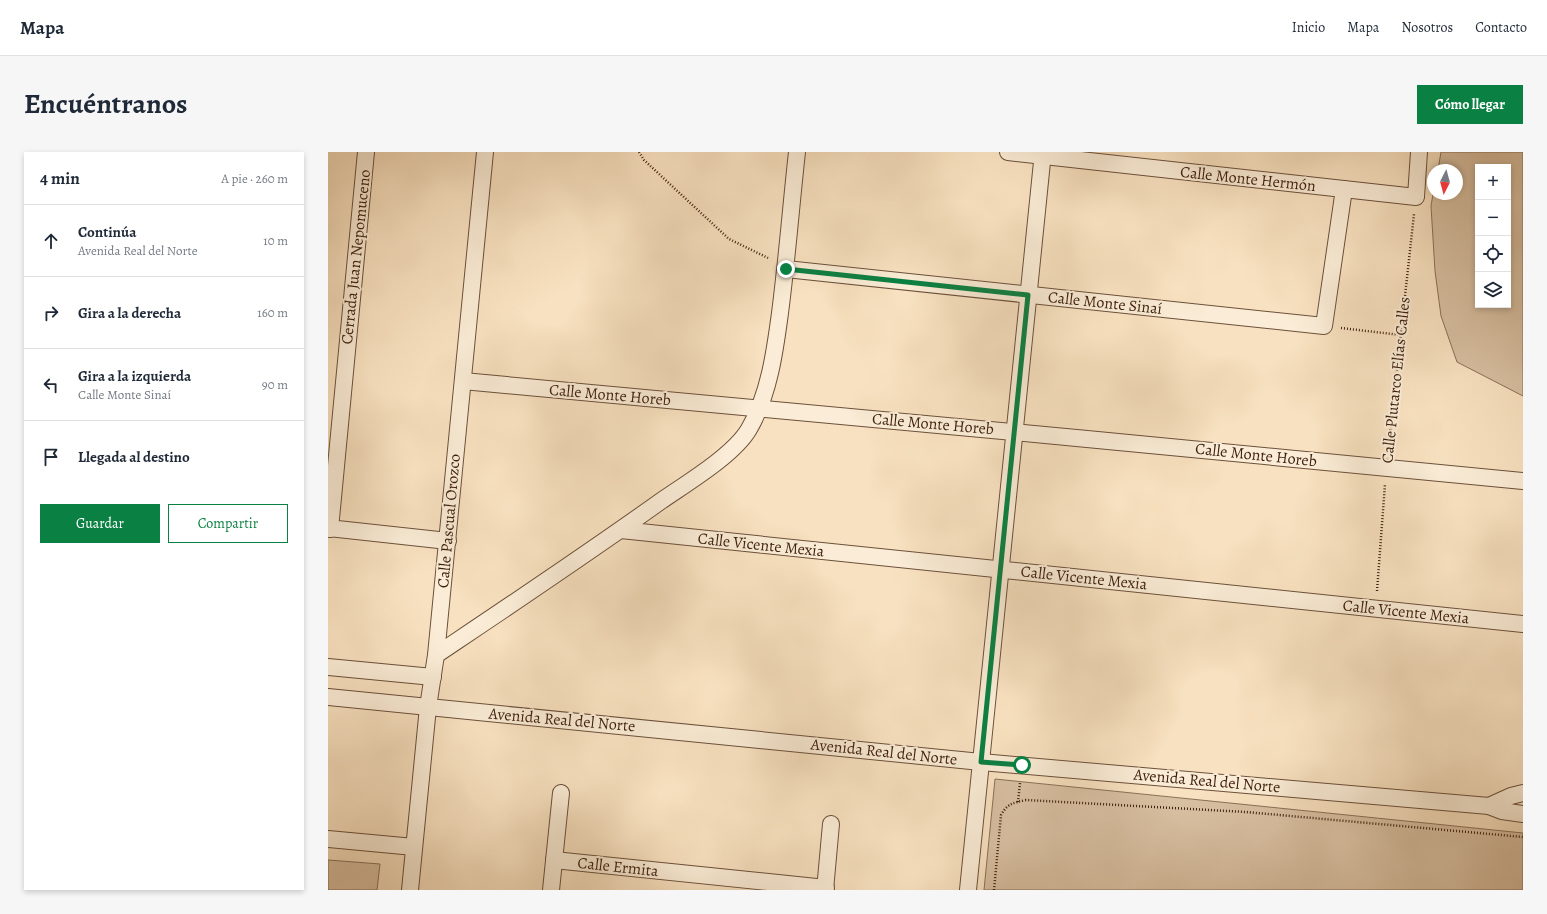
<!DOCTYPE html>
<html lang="es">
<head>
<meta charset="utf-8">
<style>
	:root { --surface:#fff; --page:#f6f6f7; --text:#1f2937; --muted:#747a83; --line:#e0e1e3; --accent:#0b8043 }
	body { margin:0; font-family:Alegreya,serif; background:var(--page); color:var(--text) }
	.controls { position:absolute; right:12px; top:12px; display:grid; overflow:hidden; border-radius:0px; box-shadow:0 2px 6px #0003 }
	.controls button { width:36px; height:36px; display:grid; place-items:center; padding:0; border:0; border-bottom:1px solid var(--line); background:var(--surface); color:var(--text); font:20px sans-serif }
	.compass { position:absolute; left:1099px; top:12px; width:36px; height:36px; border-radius:50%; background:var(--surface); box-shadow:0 2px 6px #0003; rotate:186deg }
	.stop { position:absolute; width:12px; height:12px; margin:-9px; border:3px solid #0b8043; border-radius:50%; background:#fff }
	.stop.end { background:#0b8043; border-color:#fff; box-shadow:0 1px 4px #0008 }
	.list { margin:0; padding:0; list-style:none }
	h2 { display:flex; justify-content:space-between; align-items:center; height:52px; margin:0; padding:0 16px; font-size:17px }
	h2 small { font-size:13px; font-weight:400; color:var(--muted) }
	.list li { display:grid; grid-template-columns:26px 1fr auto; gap:12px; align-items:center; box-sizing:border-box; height:72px; padding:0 16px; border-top:1px solid var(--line) }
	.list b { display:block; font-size:15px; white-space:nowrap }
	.list p { margin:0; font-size:13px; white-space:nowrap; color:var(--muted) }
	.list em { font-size:13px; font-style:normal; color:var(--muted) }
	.actions { display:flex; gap:8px; padding:12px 16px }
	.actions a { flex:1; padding:9px 0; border:1px solid var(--accent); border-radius:0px; text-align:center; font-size:14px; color:var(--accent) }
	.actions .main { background:var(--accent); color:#fff }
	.icon { flex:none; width:22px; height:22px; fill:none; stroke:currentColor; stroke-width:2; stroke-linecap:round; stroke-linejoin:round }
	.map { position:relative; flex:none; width:1195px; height:738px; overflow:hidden; border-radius:0px }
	header { display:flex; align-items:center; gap:24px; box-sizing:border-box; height:56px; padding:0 20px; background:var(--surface); border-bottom:1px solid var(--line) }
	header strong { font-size:19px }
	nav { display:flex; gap:22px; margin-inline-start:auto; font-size:14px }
	.intro { display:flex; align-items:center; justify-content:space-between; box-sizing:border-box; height:96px; padding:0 24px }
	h1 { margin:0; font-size:28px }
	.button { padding:10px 18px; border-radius:0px; background:var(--accent); color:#fff; font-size:14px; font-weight:700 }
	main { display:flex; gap:24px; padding:0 24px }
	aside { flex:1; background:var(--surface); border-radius:0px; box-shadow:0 2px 6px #0003 }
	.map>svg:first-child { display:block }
</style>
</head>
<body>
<header>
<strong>Mapa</strong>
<nav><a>Inicio</a><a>Mapa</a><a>Nosotros</a><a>Contacto</a></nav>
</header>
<div class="intro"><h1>Encuéntranos</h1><a class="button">Cómo llegar</a></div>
<main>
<aside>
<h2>4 min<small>A pie · 260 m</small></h2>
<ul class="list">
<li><svg class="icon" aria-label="ahead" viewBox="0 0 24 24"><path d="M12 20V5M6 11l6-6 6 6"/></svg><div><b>Continúa</b><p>Avenida Real del Norte</p></div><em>10 m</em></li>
<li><svg class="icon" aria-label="right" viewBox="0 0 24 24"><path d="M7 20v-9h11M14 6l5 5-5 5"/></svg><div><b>Gira a la derecha</b></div><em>160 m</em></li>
<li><svg class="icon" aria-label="left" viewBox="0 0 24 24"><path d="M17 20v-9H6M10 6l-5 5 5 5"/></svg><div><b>Gira a la izquierda</b><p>Calle Monte Sinaí</p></div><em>90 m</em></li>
<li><svg class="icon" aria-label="arrive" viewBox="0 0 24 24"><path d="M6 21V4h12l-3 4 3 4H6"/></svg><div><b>Llegada al destino</b></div></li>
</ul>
<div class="actions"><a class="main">Guardar</a><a>Compartir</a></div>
</aside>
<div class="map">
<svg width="1195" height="738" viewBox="0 0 1195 738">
	<rect width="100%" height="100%" fill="#f8e1c0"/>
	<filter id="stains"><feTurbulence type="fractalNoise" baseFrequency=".005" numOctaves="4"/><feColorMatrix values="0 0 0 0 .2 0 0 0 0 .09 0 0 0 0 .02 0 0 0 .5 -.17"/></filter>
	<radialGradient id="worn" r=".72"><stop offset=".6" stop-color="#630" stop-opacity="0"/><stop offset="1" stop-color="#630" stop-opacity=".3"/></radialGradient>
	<!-- green -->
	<g fill="#d8c0a2" stroke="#8b7058" fill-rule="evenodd">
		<path d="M1113,0H1195V244L1129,210L1113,164L1107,119L1103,54L1105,42H1129V18H1110ZM1150,15H1180V153H1150Z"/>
		<path d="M667,627L1195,681V738H656Z"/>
		<path d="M0,708L52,712L49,738H0Z"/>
	</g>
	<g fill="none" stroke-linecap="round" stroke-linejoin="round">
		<!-- minor casing -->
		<g stroke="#6c503a" stroke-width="18">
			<g id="minor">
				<path d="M680,0L1088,45L1091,0"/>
				<path d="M458,117L996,174L1016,37"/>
				<path d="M135,229C488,263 842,293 1195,329"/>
				<path d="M0,376L120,389"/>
				<path d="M2,377L38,0"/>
				<path d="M293,378L1195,472"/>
				<path d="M108,503C184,452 259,402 333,349C359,331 406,303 421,277C441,243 447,199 452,161C459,107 463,54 469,0"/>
				<path d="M0,515L105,525"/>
				<path d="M0,545L653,610L1161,654L1174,659L1195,662"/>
				<path d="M1161,654L1183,644L1195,641"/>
				<path d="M0,687L86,695"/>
				<path d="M226,708L498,736"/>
				<path d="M82,738L100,555L108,503L157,0"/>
				<path d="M223,738L233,641"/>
				<path d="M497,738L503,672"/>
				<path d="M640,738L715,0"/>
			</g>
		</g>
		<!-- path -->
		<g stroke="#3e1f0e" stroke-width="2.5" stroke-dasharray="1 2" stroke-linecap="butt">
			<path d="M311,0L316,8L401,87L440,106"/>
			<path d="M1013,176L1073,183"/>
			<path d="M1060,299L1086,62"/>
			<path d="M1049,439L1057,332"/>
			<path d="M690,650L692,631"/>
			<path d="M666,738L673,663C680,651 685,651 698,648L918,660L1195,685"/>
		</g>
		<!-- minor -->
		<use href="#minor" stroke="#faecd6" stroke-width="16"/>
	</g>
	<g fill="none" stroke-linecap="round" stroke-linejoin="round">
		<!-- route -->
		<path stroke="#0b8043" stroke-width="5" d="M458,117L700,143L653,610L694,613"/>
	</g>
	<g text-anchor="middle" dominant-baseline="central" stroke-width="4" stroke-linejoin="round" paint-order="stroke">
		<!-- street labels -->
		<g font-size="16" fill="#3e1f0e" stroke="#faecd6">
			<text transform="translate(920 27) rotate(6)">Calle Monte Hermón</text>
			<text transform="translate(28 105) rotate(-84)">Cerrada Juan Nepomuceno</text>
			<text transform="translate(777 151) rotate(6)">Calle Monte Sinaí</text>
			<text transform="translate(1068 228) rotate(-84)">Calle Plutarco Elías Calles</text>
			<text transform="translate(282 243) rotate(5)">Calle Monte Horeb</text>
			<text transform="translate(605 272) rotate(5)">Calle Monte Horeb</text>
			<text transform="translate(928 303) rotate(6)">Calle Monte Horeb</text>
			<text transform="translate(121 369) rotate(-85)">Calle Pascual Orozco</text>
			<text transform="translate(433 393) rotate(6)">Calle Vicente Mexia</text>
			<text transform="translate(756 426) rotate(6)">Calle Vicente Mexia</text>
			<text transform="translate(1078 460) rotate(6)">Calle Vicente Mexia</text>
			<text transform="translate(234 568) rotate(5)">Avenida Real del Norte</text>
			<text transform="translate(556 600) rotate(6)">Avenida Real del Norte</text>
			<text transform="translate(879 629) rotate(5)">Avenida Real del Norte</text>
			<text transform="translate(290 715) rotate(6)">Calle Ermita</text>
		</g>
	</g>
	<rect width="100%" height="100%" filter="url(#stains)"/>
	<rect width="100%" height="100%" fill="url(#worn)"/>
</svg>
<div class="controls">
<button>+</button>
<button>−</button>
<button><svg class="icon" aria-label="locate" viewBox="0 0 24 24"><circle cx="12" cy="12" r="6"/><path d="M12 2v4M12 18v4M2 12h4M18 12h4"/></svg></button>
<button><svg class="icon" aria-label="layers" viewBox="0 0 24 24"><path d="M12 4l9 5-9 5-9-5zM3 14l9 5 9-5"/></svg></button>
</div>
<svg class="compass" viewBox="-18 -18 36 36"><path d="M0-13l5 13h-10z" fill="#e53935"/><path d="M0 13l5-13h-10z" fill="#747a83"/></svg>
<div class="stop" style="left:694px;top:613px"></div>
<div class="stop end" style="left:458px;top:117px"></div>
</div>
</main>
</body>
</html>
